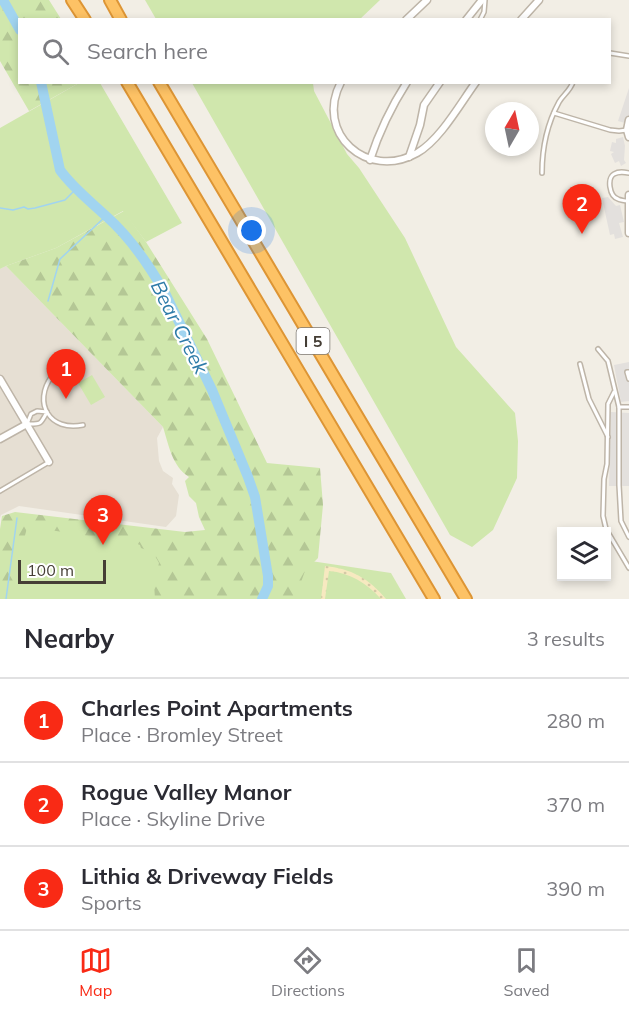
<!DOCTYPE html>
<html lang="en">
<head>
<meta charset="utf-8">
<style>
	:root { --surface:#fff; --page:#f2f2f3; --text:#2b2b33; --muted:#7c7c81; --line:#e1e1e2; --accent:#f92a15 }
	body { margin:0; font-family:Mulish,sans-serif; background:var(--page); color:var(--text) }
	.controls { position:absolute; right:18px; bottom:18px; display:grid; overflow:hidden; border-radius:0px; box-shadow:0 3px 9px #0003 }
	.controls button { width:54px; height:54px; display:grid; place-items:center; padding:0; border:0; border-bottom:2px solid var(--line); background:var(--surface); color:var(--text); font:30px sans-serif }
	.compass { position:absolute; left:485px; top:102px; width:54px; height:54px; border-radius:50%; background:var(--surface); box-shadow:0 3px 9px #0003; rotate:9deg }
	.scale { position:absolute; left:18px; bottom:15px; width:88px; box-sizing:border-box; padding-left:6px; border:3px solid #453e35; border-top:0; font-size:16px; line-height:21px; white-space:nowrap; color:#453e35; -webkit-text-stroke:4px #fff; paint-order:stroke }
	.you { position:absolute; left:252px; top:231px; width:21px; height:21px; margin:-15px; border:4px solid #fff; border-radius:50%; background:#1a73e8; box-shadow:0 0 0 9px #1a73e833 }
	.badge { display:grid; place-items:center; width:39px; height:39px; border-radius:50%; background:var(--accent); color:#fff; font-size:20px; font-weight:700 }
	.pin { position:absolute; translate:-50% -50px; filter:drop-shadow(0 2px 3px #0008) }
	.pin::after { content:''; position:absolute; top:32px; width:21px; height:18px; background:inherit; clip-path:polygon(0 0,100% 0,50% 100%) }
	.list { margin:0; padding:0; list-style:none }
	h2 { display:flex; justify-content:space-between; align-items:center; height:78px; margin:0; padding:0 24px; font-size:26px }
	h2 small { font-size:20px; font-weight:400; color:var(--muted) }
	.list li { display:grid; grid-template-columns:39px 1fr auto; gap:18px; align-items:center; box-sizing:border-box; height:84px; padding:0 24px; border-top:2px solid var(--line) }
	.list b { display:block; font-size:22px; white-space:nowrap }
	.list p { margin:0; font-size:20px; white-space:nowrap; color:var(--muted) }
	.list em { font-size:20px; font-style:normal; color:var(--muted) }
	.icon { flex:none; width:33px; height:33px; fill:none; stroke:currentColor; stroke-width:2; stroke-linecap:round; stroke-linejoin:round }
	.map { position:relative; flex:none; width:629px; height:599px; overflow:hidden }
	.search { position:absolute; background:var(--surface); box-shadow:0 3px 9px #0003; left:18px; right:18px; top:18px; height:66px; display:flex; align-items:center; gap:15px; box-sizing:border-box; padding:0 21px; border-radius:0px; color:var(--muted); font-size:22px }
	.sheet { height:330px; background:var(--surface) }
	nav { display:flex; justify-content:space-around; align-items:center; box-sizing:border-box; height:84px; border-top:2px solid var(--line); background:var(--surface); font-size:16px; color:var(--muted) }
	nav a { display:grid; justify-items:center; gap:3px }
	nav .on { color:var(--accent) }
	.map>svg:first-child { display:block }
</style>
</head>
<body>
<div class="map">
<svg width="629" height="599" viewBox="0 0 629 599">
	<defs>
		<pattern id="forest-firs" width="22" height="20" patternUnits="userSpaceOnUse" patternTransform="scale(1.5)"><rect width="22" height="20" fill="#d0e7ad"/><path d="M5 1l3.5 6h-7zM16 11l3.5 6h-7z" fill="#b4c795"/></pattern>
		<pattern id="sand-dots" width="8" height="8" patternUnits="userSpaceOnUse" patternTransform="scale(1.5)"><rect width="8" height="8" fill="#f7e9c0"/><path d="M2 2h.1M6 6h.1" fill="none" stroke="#d5c9a6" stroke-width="1.8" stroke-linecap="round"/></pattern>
		<pattern id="park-tufts" width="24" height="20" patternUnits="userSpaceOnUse" patternTransform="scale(1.5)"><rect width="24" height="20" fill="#d0e7ad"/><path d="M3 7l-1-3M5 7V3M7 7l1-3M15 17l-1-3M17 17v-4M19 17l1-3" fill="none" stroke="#b4c795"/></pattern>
	</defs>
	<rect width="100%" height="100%" fill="#f2eee5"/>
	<!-- residential -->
	<path fill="#e6dfd3" d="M6,266L163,427L157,438L159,461L163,471L173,478L172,484L179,495L176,516L166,527L19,506L1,515L0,518V269Z"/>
	<!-- green -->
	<g fill="#d0e7ad">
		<path d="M145,0H380L359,20L156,19Z"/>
		<path d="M79,83H100L182,223L146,242L123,211L56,248L6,266L0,269V128Z"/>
		<path d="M192,83H313L314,91L347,154L359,168L405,238L456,347L515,413L518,441L517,478L493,530L472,547L450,535Z"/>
		<path d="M92,375L105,397L91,405L78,383Z"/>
		<path d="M9,516L391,573L406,599H0Z"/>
	</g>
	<!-- forest -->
	<g fill="url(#forest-firs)">
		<path d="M0,0H49L61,19L20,20V82L79,83L29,111L0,61Z"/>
		<path d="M124,211L146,242L207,339L267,463L320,468L323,505L318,558L305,571L297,593V599H155L154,583L159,563C155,554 150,551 141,548L140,545L135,543L30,527L27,528L24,539L14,599H0V529L2,516L15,512L185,532L205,530L199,517L196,503L189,496L185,481L189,477C172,466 169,446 163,427L6,266L56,248Z"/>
	</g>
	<!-- sand -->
	<path fill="url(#sand-dots)" d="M325,566C350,568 370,579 386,599H381C367,583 350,573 329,571L325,599H321Z"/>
	<!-- park -->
	<path fill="url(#park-tufts)" d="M79,370L83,378L70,386L65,378Z"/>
	<!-- parking -->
	<g fill="#e3e0dd">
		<path d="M629,88V122L625,123L618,121Z"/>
		<path d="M623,137L625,146L624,160L626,163L621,166L619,161L615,163L611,154L614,152L610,151L612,142L616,143V139Z"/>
		<path d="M608,197L616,206L620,205L624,222L619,223L623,237L615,239L614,234L610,235L602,198Z"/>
		<path d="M629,362V401L621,402L614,365Z"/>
		<path d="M611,412L629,413V486H609Z"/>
	</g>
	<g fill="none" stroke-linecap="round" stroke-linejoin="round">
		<!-- stream -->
		<g stroke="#a1d4f0" stroke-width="1.5">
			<path d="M0,208L13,210L24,207L28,209L35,208L65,200L76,189"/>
			<path d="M48,301L60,259L106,216"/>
			<path d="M6,599L17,518"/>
		</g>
		<!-- river -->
		<g stroke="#a1d4f0" stroke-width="10">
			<path d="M3,0L20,30"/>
			<path d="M41,82L60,170C73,188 90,201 106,216C130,237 149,265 165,293L212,390L248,477L255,497L268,576V586L262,599"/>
		</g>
		<!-- service casing -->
		<g stroke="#beb5a8" stroke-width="6">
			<g id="service">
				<path d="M480,20L484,12L485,0"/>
				<path d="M610,53L629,56"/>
				<path d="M554,113L610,130L619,131L627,130"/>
				<path d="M542,173C542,149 547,124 559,102C563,95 570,91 573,82"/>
				<path d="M627,201C626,201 619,200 618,199C609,196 607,178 614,174C619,171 624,172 629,173"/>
				<path d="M598,349L608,361L619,407V485L621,521L629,537"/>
				<path d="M580,364L589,399L608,437"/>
				<path d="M629,372H627L629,379"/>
				<path d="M52,376C32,403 50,432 83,425"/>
				<path d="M614,392L608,404L607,464L604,479L603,516L606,529L629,568"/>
				<path d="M619,407H629"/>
				<path d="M37,411L47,412C40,425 41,424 27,424L31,414Z"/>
				<path d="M0,491L49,462"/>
			</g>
		</g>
		<!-- minor casing -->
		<g stroke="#beb5a8" stroke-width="9">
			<g id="minor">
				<path d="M406,20L427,0"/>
				<path d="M466,20L482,0"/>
				<path d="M521,20L539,0"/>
				<path d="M341,82C314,133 367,181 417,153C440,140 460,104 476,82"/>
				<path d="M629,120L627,130L629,137"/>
				<path d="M409,157L420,125L424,105L440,82"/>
				<path d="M370,160C379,132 391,107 407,82"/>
				<path d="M629,195V233"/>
				<path d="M0,379L49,462"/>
				<path d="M0,439L27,424"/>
			</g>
		</g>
		<!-- motorway casing -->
		<g stroke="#dd9535" stroke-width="14">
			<g id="motorway">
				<path d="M72,0L85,20"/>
				<path d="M110,0L121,20"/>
				<path d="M127,82L434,599"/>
				<path d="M159,82L466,599"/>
			</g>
		</g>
		<!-- service -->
		<use href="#service" stroke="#fff" stroke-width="3"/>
		<!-- minor -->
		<use href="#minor" stroke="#fff" stroke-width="6"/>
		<!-- motorway -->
		<use href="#motorway" stroke="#fdc265" stroke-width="10"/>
	</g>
	<g text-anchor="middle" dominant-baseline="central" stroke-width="4.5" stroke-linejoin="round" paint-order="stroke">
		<!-- shield labels -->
		<rect fill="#fff" stroke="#7d7872" stroke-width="1.5" x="296.5" y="328" width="33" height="26" rx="4.5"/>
		<g font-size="16" font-weight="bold" fill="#453e35">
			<text x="313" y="341">I 5</text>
		</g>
		<!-- water labels -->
		<g font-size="20" font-style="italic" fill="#2d7ba8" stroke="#fff">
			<text transform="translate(180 327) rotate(63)">Bear Creek</text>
		</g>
	</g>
</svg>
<div class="controls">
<button><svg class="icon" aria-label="layers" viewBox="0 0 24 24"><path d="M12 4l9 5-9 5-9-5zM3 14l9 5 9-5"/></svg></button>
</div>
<svg class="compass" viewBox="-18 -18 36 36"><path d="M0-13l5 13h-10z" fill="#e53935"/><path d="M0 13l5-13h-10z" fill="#7c7c81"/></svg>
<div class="scale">100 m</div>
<div class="you"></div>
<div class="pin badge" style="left:66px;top:399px">1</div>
<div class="pin badge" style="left:582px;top:234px">2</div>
<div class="pin badge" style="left:103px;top:545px">3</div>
<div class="search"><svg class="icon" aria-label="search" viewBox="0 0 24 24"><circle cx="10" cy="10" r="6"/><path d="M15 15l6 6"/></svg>Search here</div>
</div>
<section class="sheet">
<h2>Nearby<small>3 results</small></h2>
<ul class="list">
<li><span class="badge">1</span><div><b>Charles Point Apartments</b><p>Place · Bromley Street</p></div><em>280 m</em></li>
<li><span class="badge">2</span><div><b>Rogue Valley Manor</b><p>Place · Skyline Drive</p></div><em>370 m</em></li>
<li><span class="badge">3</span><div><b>Lithia &amp; Driveway Fields</b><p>Sports</p></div><em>390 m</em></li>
</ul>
</section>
<nav>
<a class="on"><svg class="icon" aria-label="map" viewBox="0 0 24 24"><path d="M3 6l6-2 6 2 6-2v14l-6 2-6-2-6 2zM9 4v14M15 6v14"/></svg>Map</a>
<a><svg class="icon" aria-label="directions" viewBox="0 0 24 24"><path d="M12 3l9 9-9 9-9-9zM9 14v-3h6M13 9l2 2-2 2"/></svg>Directions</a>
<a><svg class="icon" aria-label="saved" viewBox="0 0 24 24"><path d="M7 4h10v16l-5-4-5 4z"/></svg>Saved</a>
</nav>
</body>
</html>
